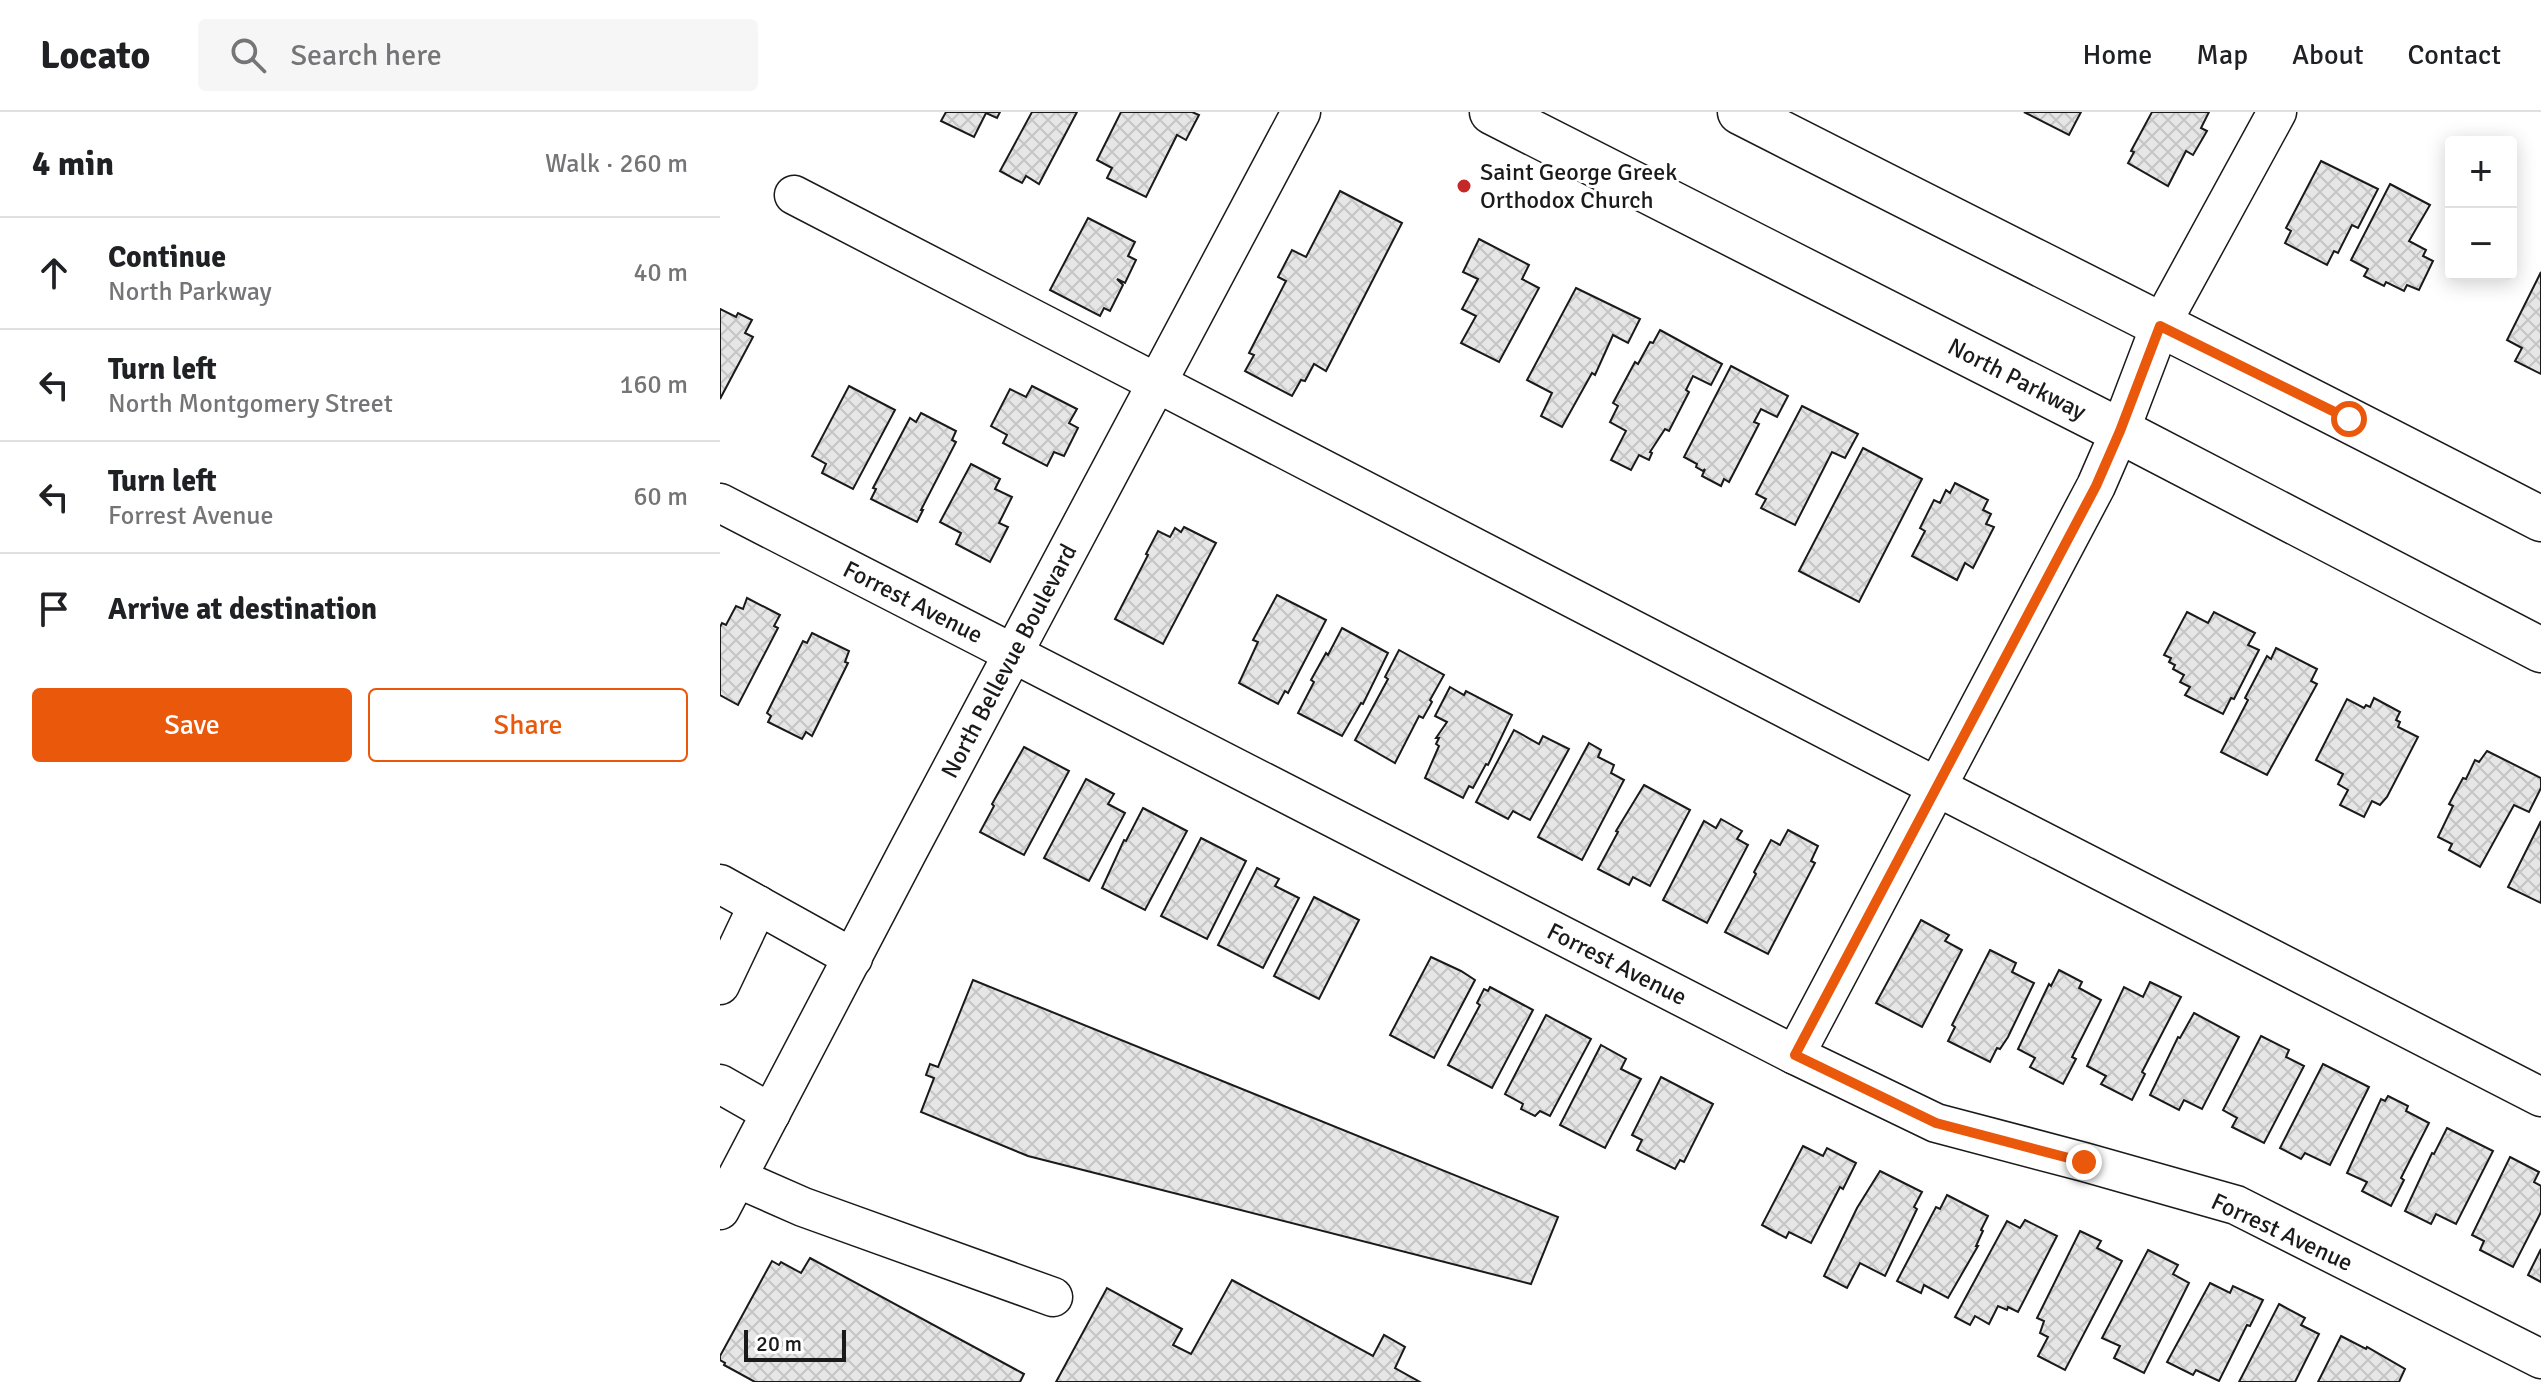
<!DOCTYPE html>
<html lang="en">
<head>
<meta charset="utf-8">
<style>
	:root { --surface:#fff; --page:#f6f6f6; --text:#202124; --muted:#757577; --line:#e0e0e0; --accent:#ea580c }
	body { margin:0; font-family:Signika,sans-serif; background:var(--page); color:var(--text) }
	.controls { position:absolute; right:24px; top:24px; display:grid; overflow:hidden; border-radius:8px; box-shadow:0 4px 20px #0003 }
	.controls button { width:72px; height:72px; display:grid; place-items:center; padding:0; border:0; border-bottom:2px solid var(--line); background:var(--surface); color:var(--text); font:40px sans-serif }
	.scale { position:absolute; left:24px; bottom:20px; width:102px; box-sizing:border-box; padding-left:8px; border:4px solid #1a1a1a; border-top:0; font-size:22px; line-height:28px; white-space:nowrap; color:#1a1a1a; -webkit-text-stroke:6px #fff; paint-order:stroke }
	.stop { position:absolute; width:24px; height:24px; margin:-18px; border:6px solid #ea580c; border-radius:50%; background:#fff }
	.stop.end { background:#ea580c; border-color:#fff; box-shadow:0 2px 8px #0008 }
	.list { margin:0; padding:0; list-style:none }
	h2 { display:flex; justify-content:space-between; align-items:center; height:104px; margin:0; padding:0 32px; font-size:34px }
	h2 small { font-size:26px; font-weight:400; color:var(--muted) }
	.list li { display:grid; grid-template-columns:52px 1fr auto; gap:24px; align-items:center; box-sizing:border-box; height:112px; padding:0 32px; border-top:2px solid var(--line) }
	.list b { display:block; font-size:30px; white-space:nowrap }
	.list p { margin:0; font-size:26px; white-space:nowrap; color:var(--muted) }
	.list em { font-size:26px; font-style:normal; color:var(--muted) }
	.actions { display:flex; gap:16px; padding:24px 32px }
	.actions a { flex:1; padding:18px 0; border:2px solid var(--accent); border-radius:8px; text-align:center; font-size:28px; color:var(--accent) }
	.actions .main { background:var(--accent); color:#fff }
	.icon { flex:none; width:44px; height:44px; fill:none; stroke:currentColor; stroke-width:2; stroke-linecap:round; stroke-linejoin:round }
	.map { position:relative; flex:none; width:1821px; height:1270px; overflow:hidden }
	header { display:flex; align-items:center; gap:48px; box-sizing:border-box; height:112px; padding:0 40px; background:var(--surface); border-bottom:2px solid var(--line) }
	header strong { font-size:38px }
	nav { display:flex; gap:44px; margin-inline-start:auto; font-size:28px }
	.search { width:560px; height:72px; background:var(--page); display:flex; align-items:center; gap:20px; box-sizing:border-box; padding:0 28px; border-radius:8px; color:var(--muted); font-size:30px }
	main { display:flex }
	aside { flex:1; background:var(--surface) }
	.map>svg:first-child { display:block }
</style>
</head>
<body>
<header>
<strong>Locato</strong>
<div class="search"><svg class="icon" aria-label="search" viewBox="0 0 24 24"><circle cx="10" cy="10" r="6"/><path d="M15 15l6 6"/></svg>Search here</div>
<nav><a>Home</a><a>Map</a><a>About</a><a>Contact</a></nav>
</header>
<main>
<aside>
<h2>4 min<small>Walk · 260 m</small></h2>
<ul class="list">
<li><svg class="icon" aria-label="ahead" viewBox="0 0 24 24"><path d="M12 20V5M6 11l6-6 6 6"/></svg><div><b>Continue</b><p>North Parkway</p></div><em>40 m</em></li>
<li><svg class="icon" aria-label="left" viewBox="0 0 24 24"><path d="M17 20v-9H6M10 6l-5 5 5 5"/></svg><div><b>Turn left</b><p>North Montgomery Street</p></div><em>160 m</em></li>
<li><svg class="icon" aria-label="left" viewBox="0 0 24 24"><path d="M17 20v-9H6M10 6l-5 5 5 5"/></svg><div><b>Turn left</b><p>Forrest Avenue</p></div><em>60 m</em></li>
<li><svg class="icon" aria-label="arrive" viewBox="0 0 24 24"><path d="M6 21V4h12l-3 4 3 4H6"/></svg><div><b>Arrive at destination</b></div></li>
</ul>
<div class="actions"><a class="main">Save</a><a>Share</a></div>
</aside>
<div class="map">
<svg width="1821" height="1270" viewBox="0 0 1821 1270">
	<defs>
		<pattern id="building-cross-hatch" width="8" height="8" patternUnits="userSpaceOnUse" patternTransform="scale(2)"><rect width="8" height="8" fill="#e6e6e6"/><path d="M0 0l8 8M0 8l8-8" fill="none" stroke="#c5c5c5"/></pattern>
	</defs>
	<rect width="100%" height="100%" fill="#fff"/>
	<!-- building -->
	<g fill="url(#building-cross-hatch)" stroke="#1a1a1a" stroke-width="2">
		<path d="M226,0H280L277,6L266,1L254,25L221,9Z"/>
		<path d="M312,0H357L319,72L306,64L302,71L280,59Z"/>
		<path d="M401,0H472L479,3L466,28L457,23L426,85L387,66L392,56L377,48Z"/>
		<path d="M1304,0H1361L1349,23Z"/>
		<path d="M1432,0H1489L1481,16L1487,19L1473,43L1466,39L1448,74L1408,51L1414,40L1411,39Z"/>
		<path d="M1601,49L1658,77L1638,116L1632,113L1618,141L1614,139L1607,153L1565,131L1571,119L1566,116Z"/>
		<path d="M1670,72L1710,93L1689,129L1706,138L1703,144L1713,149L1699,178L1687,173L1684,179L1666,170L1664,174L1644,164L1648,157L1631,148Z"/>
		<path d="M620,79L682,111L606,259L594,252L585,269L581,268L572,284L525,259L534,243L529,241L566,169L558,165L572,138L586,145Z"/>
		<path d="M368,106L415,130L408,144L416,148L405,171L397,167L403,173L390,199L384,196L380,204L330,178Z"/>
		<path d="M759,127L809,153L802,167L819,176L779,250L741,231L756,204L742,197L758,167L743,160Z"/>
		<path d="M1821,160V262L1795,249L1802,236L1787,228Z"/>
		<path d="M856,176L920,207L908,231L893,223L875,263L872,261L842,315L821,304L832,281L807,268Z"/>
		<path d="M0,197L16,205L18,201L32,208L25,221L33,225L0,287Z"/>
		<path d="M940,218L1002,252L991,273L973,264L966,278L969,280L949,319L945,317L930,340L932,341L929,348L919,343L911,358L891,348L906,319L890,310L898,294L893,291L915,250L918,252L930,230L933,231Z"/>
		<path d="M1011,254L1068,284L1057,305L1041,297L1034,310L1039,312L1009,370L1004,367L1001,374L982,364L985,357L983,359L976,355L977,352L964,345Z"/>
		<path d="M129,274L175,298L133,377L102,361L106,352L92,344Z"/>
		<path d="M312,274L357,297L349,311L358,316L344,344L334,340L327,354L283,331L287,323L271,314L290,277L306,285Z"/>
		<path d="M1082,294L1138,322L1125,346L1112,340L1075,413L1041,396L1046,387L1036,382Z"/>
		<path d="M201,301L236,319L232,328L236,330L201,398H203L197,410L151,387L156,377L153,376L190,306L196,310Z"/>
		<path d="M1143,336L1202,367L1139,490L1079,459Z"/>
		<path d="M251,352L280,367L275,377L292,385L279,411L288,415L270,450L236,432L241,421L220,410Z"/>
		<path d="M1235,371L1268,388L1263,398L1271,402L1266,412L1274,415L1253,456L1245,451L1237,468L1192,444L1205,419L1200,416L1214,388L1220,391L1226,378L1230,381Z"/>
		<path d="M464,415L496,431L443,532L395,507L428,443L426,442L438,419L450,425L455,416L461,420Z"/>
		<path d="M557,483L606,508L568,581L565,579L558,592L519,571L538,530L533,528Z"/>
		<path d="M27,486L60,503L54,514L58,516L18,593L0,583V515L2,511L6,513L16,494L23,497Z"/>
		<path d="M1467,500L1488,511L1494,500L1535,521L1528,533L1539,538L1514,587L1511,586L1503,602L1465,583L1470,575L1460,570L1464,563L1453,557L1455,553L1449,550L1451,546L1444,543Z"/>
		<path d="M622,516L668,541L643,592L641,591L622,624L578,601L594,570L591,568L606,541L608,543Z"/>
		<path d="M92,521L129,539L125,550L128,551L92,624L86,620L82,627L48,610L51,604L47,601L83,529L87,531Z"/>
		<path d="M1556,536L1597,557L1591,569L1597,572L1547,663L1501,640L1528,588L1525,586L1547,544L1551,547Z"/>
		<path d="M679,538L724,563L710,588L712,590L703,606L699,604L675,651L635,628L668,567L665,565Z"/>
		<path d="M730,575L744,583L746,579L792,603L768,653L766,652L753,676L749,674L743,686L705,666L719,634L716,632L719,626H716L727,610L715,604Z"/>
		<path d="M1654,586L1680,600L1676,608L1680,610L1678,615L1698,625L1667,685L1660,693L1652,689L1644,705L1620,693L1628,678L1618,672L1623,662L1596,648L1627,587L1644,596L1646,593L1650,595Z"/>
		<path d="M794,618L819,632L823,624L849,637L810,708L793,699L788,707L756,690Z"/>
		<path d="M869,631L881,638L878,645L894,653L891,661L904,668L862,748L818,725Z"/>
		<path d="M304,635L349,659L304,743L260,720L274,694L272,692Z"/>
		<path d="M1767,639L1821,666V676L1809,700L1794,693L1760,755L1729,738L1732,732L1718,725L1733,694L1729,692L1743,666L1746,667L1755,648L1759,650Z"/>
		<path d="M366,667L394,682L388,692L405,701L369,769L324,746Z"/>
		<path d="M924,673L970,698L930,774L913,765L909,773L878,757L898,720L896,719Z"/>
		<path d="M423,696L467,719L425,798L382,776L404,728L406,729Z"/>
		<path d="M1001,707L1022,719L1017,727L1028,733L987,811L943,788L984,709L996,716Z"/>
		<path d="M1821,709V791L1788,775Z"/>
		<path d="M1068,718L1098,734L1091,749L1095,751L1048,842L1005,820L1036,762L1034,760L1051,728L1060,733Z"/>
		<path d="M481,726L526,749L487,827L441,804Z"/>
		<path d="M537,756L559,767L555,774L579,786L543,856L498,833Z"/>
		<path d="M594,785L639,808L599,887L554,864Z"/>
		<path d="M1201,808L1229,823L1225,829L1242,838L1202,915L1156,891Z"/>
		<path d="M1270,838L1296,851L1292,860L1314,871L1288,925L1280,937L1277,936L1270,950L1228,929L1235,915L1232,913Z"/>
		<path d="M711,845L741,859L755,868L714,946L670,923Z"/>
		<path d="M1339,858L1362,870L1359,876L1381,888L1352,945L1356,947L1343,972L1310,955L1315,946L1298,937L1329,872L1331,874Z"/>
		<path d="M253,868L838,1105L811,1172L308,1044L201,1000L214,966L206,963L210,952L218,955Z"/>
		<path d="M1430,870L1461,885L1422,960L1425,962L1412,988L1381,972L1386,964L1367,954L1404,875L1423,885Z"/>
		<path d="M770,875L813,898L772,976L728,953L760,893L757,891L764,877L768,879Z"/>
		<path d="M1474,901L1519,925L1482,997L1464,988L1459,998L1430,983L1458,925L1460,926Z"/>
		<path d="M826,903L871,927L830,1004L820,999L815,1004L801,997L803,992L785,982Z"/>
		<path d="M1541,924L1569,938L1566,945L1584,954L1544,1031L1512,1015L1517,1006L1503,998Z"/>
		<path d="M881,933L906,947L901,957L921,967L885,1036L840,1013Z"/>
		<path d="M1603,952L1649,975L1610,1053L1585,1041L1581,1047L1560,1036Z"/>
		<path d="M941,965L993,992L964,1050L960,1048L955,1057L917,1038L922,1028L912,1023Z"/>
		<path d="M1668,984L1688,994L1686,999L1709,1011L1681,1066L1684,1068L1671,1094L1642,1079L1647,1070L1627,1061L1661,987L1665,989Z"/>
		<path d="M1727,1016L1773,1039L1736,1112L1716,1102L1711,1112L1685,1099L1712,1041L1714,1042Z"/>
		<path d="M1083,1034L1103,1044L1107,1036L1136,1051L1123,1077L1120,1075L1091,1131L1069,1120L1066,1126L1042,1113Z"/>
		<path d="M1790,1045L1819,1060L1814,1070L1821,1074V1100L1793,1155L1760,1138L1764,1129L1752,1123Z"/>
		<path d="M1160,1059L1202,1080L1194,1095L1197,1097L1165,1164L1140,1151L1127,1176L1104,1164L1137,1096Z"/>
		<path d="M1227,1083L1268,1104L1261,1118L1263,1119L1256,1134H1258L1228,1186L1204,1173L1201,1181L1177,1169L1216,1095L1220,1097Z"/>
		<path d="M1305,1108L1337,1124L1298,1200L1288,1195L1287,1198L1278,1194L1269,1212L1255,1204L1250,1213L1235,1205L1287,1109L1300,1116Z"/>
		<path d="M1360,1119L1381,1129L1377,1136L1402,1149L1345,1258L1318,1244L1328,1225L1320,1221L1324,1209L1317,1206Z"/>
		<path d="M1821,1137V1170L1808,1163Z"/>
		<path d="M1428,1138L1458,1153L1453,1162L1469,1171L1424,1261L1394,1246L1400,1234L1382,1226Z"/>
		<path d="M90,1146L304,1262L300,1270H35L4,1253L5,1251L0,1248V1244L52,1149L59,1153L61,1150L81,1161Z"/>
		<path d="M512,1168L653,1244L664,1223L685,1235L675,1256L700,1270H336L387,1176L462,1217L453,1233L471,1242Z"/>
		<path d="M1490,1171L1510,1181L1513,1174L1543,1188L1530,1214L1527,1213L1499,1269L1476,1258L1473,1263L1447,1250Z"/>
		<path d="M1559,1192L1585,1206L1581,1213L1599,1222L1575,1270H1519Z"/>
		<path d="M1621,1224L1646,1237L1647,1235L1685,1257L1679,1270H1598Z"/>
	</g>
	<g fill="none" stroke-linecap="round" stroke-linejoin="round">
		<!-- minor casing -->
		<g stroke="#1a1a1a" stroke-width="41">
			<g id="minor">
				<path d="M74,83L1217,675L1821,985"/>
				<path d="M0,391L1075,943L1216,1011L1364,1050L1516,1093L1821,1247"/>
				<path d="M0,772L133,846"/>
				<path d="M0,873L38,793"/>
				<path d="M1075,943L1376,374L1400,319L1440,214L1557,0"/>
				<path d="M0,972L51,1001"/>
				<path d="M17,1066L83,1095L333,1185"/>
				<path d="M0,1098L188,739L581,0"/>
			</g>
		</g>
		<!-- major casing -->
		<g stroke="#1a1a1a" stroke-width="47">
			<g id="major">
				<path d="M772,0L1400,319L1821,538"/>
				<path d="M1020,0C1287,136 1555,269 1821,407"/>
			</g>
		</g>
		<!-- minor -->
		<use href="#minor" stroke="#fff" stroke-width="38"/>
		<!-- major -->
		<use href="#major" stroke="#fff" stroke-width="44"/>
	</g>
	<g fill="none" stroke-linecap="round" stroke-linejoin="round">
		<!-- route -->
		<path stroke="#ea580c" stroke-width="10" d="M1364,1050L1216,1011L1075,943L1376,374L1400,319L1440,214L1629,307"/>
	</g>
	<!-- markers -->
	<circle fill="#c62828" stroke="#fff" stroke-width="3" cx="744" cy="74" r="8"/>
	<g text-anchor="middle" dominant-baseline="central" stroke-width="6" stroke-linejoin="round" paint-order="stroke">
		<!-- poi labels -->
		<g font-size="24" fill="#1a1a1a" stroke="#fff" text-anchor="start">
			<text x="760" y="60">Saint George Greek<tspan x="760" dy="28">Orthodox Church</tspan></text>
		</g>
		<!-- street labels -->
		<g font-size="24" fill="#1a1a1a" stroke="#fff">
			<text transform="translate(1297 267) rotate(27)">North Parkway</text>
			<text transform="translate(193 490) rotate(27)">Forrest Avenue</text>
			<text transform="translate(289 549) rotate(-62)">North Bellevue Boulevard</text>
			<text transform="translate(897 852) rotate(27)">Forrest Avenue</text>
			<text transform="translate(1562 1120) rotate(25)">Forrest Avenue</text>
		</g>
	</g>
</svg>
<div class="controls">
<button>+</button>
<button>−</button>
</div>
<div class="scale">20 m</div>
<div class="stop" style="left:1629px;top:307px"></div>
<div class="stop end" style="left:1364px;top:1050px"></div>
</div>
</main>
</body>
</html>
